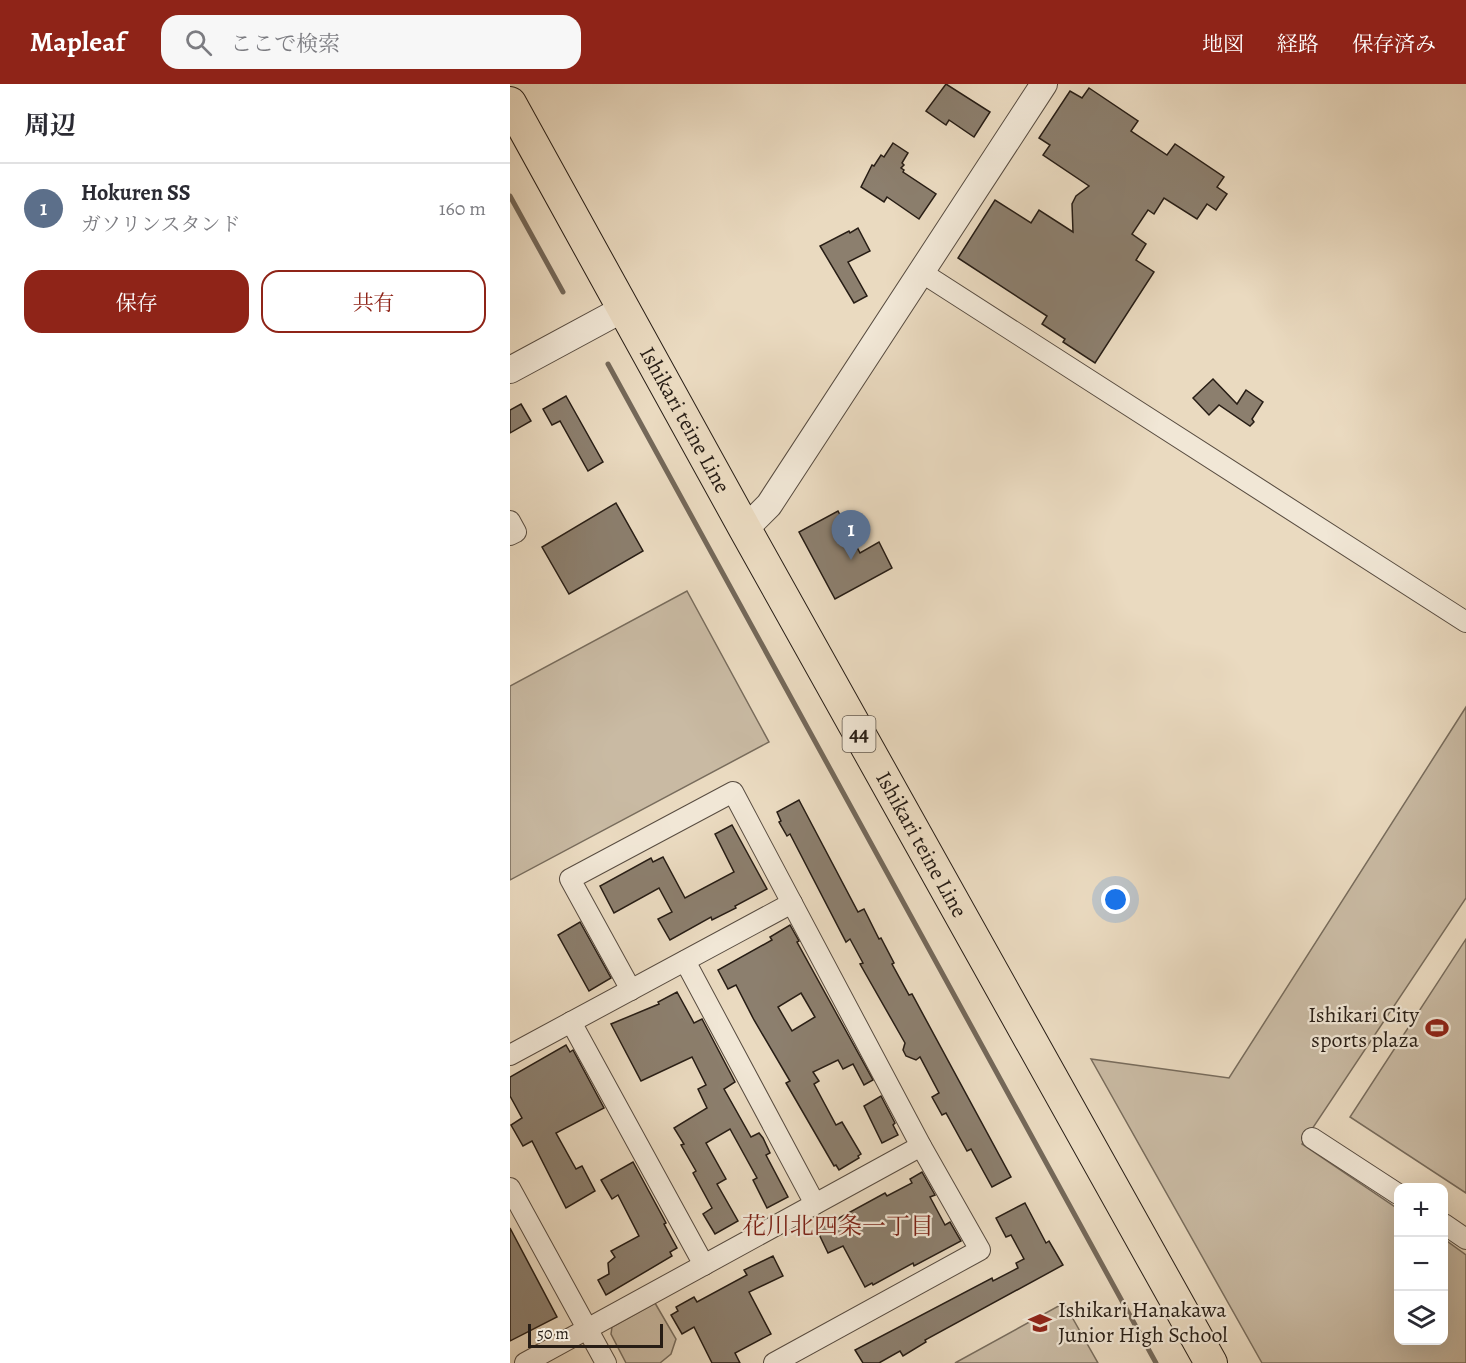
<!DOCTYPE html>
<html lang="ja">
<head>
<meta charset="utf-8">
<style>
	:root { --surface:#fff; --page:#f7f7f7; --text:#2b2b33; --muted:#7c7c81; --line:#e1e1e2; --accent:#8f2418 }
	body { margin:0; font-family:Alegreya,"Noto Serif JP",serif; background:var(--page); color:var(--text) }
	.controls { position:absolute; right:18px; bottom:18px; display:grid; overflow:hidden; border-radius:12px; box-shadow:0 6px 24px #0002 }
	.controls button { width:54px; height:54px; display:grid; place-items:center; padding:0; border:0; border-bottom:2px solid var(--line); background:var(--surface); color:var(--text); font:30px sans-serif }
	.scale { position:absolute; left:18px; bottom:15px; width:135px; box-sizing:border-box; padding-left:6px; border:3px solid #271d15; border-top:0; font-size:16px; line-height:21px; white-space:nowrap; color:#271d15; -webkit-text-stroke:4px #f1e7d6; paint-order:stroke }
	.you { position:absolute; left:606px; top:816px; width:21px; height:21px; margin:-15px; border:4px solid #fff; border-radius:50%; background:#1a73e8; box-shadow:0 0 0 9px #1a73e833 }
	.badge { display:grid; place-items:center; width:39px; height:39px; border-radius:50%; background:var(--accent); color:#fff; font-size:20px; font-weight:700 }
	.pin { position:absolute; translate:-50% -50px; filter:drop-shadow(0 2px 3px #0008) }
	.pin::after { content:''; position:absolute; top:32px; width:21px; height:18px; background:inherit; clip-path:polygon(0 0,100% 0,50% 100%) }
	.list { margin:0; padding:0; list-style:none }
	h2 { display:flex; justify-content:space-between; align-items:center; height:78px; margin:0; padding:0 24px; font-size:26px }
	h2 small { font-size:20px; font-weight:400; color:var(--muted) }
	.list li { display:grid; grid-template-columns:39px 1fr auto; gap:18px; align-items:center; box-sizing:border-box; height:90px; padding:0 24px; border-top:2px solid var(--line) }
	.list b { display:block; font-size:22px; white-space:nowrap }
	.list p { margin:0; font-size:20px; white-space:nowrap; color:var(--muted) }
	.list em { font-size:20px; font-style:normal; color:var(--muted) }
	.actions { display:flex; gap:12px; padding:18px 24px }
	.actions a { flex:1; padding:14px 0; border:2px solid var(--accent); border-radius:18px; text-align:center; font-size:21px; color:var(--accent) }
	.actions .main { background:var(--accent); color:#fff }
	.icon { flex:none; width:33px; height:33px; fill:none; stroke:currentColor; stroke-width:2; stroke-linecap:round; stroke-linejoin:round }
	.map { position:relative; flex:none; width:956px; height:1279px; overflow:hidden }
	header { display:flex; align-items:center; gap:36px; box-sizing:border-box; height:84px; padding:0 30px; background:var(--accent); color:#fff }
	header strong { font-size:28px }
	nav { display:flex; gap:33px; margin-inline-start:auto; font-size:21px }
	.search { width:420px; height:54px; background:var(--page); display:flex; align-items:center; gap:15px; box-sizing:border-box; padding:0 21px; border-radius:18px; color:var(--muted); font-size:22px }
	main { display:flex }
	aside { flex:1; background:var(--surface) }
	.map>svg:first-child { display:block }
</style>
</head>
<body>
<header>
<strong>Mapleaf</strong>
<div class="search"><svg class="icon" aria-label="search" viewBox="0 0 24 24"><circle cx="10" cy="10" r="6"/><path d="M15 15l6 6"/></svg>ここで検索</div>
<nav><a>地図</a><a>経路</a><a>保存済み</a></nav>
</header>
<main>
<aside>
<h2>周辺<small></small></h2>
<ul class="list">
<li><span class="badge" style="background:#5c6f8a">1</span><div><b>Hokuren SS</b><p>ガソリンスタンド</p></div><em>160 m</em></li>
</ul>
<div class="actions"><a class="main">保存</a><a>共有</a></div>
</aside>
<div class="map">
<svg width="956" height="1279" viewBox="0 0 956 1279">
	<rect width="100%" height="100%" fill="#eadac0"/>
	<filter id="stains"><feTurbulence type="fractalNoise" baseFrequency=".00333" numOctaves="4"/><feColorMatrix values="0 0 0 0 .2 0 0 0 0 .09 0 0 0 0 .02 0 0 0 .5 -.17"/></filter>
	<radialGradient id="worn" r=".72"><stop offset=".6" stop-color="#630" stop-opacity="0"/><stop offset="1" stop-color="#630" stop-opacity=".3"/></radialGradient>
	<!-- green -->
	<g fill="#c9baa3" stroke="#786c5c" stroke-width="1.5">
		<path d="M177,507L259,658L0,796V602Z"/>
		<path d="M956,623V814L792,1060L888,1125V1256H934V1155L956,1171V1279H752L581,975L719,994Z"/>
		<path d="M956,855V1109L840,1033Z"/>
		<path d="M145,1219L166,1255L161,1270L150,1279H116L101,1250L102,1243Z"/>
		<path d="M554,1219L588,1279H445Z"/>
	</g>
	<g fill="none" stroke-linecap="round" stroke-linejoin="round">
		<!-- stream -->
		<g stroke="#746859" stroke-width="5">
			<path d="M0,112L53,208"/>
			<path d="M98,280L646,1279"/>
		</g>
	</g>
	<!-- building -->
	<g fill="#8c7f6e" stroke="#271d15" stroke-width="1.5" fill-rule="evenodd">
		<path d="M436,0L480,28L464,53L439,36L436,41L416,27Z"/>
		<path d="M579,4L628,37L621,47L657,71L665,60L714,93L707,103L717,110L706,126L697,120L687,135L654,114L644,130L638,126L622,150L636,160L626,176L644,188L585,279L553,258L555,255L532,240L537,232L448,174L485,116L521,139L529,126L563,148L562,120L566,112L579,102L533,71L540,61L529,54L560,7L572,14Z"/>
		<path d="M383,59L398,69L392,79L394,81L391,84L394,86L393,88L426,110L409,135L377,113L374,118L351,103L362,81L364,82L371,71L374,73Z"/>
		<path d="M348,144L360,167L338,178L357,212L344,219L310,162L339,147L340,149Z"/>
		<path d="M703,295L727,320L736,306L753,318L742,335L744,338L740,342L709,321L699,331L683,314Z"/>
		<path d="M56,312L93,378L78,387L50,337L42,341L33,325Z"/>
		<path d="M11,320L21,337L0,349V326Z"/>
		<path d="M106,419L133,467L59,510L32,463Z"/>
		<path d="M328,427L350,469L369,458L382,484L325,515L289,448Z"/>
		<path d="M289,716L348,828L354,825L369,855L371,854L384,879L382,880L399,911L402,910L501,1093L482,1103L461,1065L457,1067L436,1029L432,1031L422,1013L429,1009L410,973L406,976L396,972L393,966L395,959L350,880L353,879L340,855L336,858L280,750L277,752L269,738L271,737L267,728Z"/>
		<path d="M222,741L257,805L225,822L226,824L202,836L201,833L160,856L148,835L162,828L149,804L104,829L90,802L141,774L143,778L153,773L175,814L224,788L205,750Z"/>
		<path d="M70,838L101,894L79,907L48,851Z"/>
		<path d="M280,841L289,857L287,858L363,996L354,1001L343,980L333,985L328,976L303,988L309,997L304,1000L326,1041L332,1038L351,1070L348,1072L349,1074L329,1086L326,1081L324,1082L276,999L280,997L244,936L226,901L218,905L208,886L262,856L260,853ZM291,909L305,933L282,947L268,923Z"/>
		<path d="M167,908L184,939L192,935L225,998L214,1005L241,1053L249,1049L253,1054L260,1069L256,1071L278,1113L257,1124L243,1096L247,1094L220,1045L196,1059L216,1095L207,1100L228,1137L205,1150L193,1130L202,1124L183,1089L186,1087L171,1061L174,1060L164,1044L197,1024L188,1005L196,1001L182,973L131,997L101,940L149,920L148,918Z"/>
		<path d="M56,961L60,968L63,966L94,1024L46,1049L66,1085L72,1082L85,1107L56,1124L22,1057L13,1062L1,1041L12,1034L0,1012V993Z"/>
		<path d="M371,1012L385,1039L383,1041L388,1051L372,1059L354,1022Z"/>
		<path d="M123,1078L156,1139L154,1140L167,1164L160,1168L162,1172L96,1211L88,1196L99,1190L98,1179L105,1173L101,1167L129,1152L108,1111L102,1115L91,1096Z"/>
		<path d="M412,1088L425,1111L420,1113L435,1141L440,1138L451,1157L404,1182L403,1179L363,1201L362,1199L355,1203L333,1162L318,1169L307,1146L375,1109L377,1112L402,1099L400,1095Z"/>
		<path d="M515,1119L536,1159L539,1157L553,1181L415,1256L416,1258L393,1272L390,1267L369,1279H353L345,1266L482,1194L483,1197L508,1184L506,1179L514,1175L501,1151L496,1153L486,1134Z"/>
		<path d="M0,1144L47,1233L0,1257Z"/>
		<path d="M263,1172L273,1192L239,1208L261,1250L225,1269L230,1279H202L184,1243L172,1250L161,1231L168,1227L166,1223L184,1213L187,1218L237,1191L234,1186Z"/>
	</g>
	<g fill="none" stroke-linecap="round" stroke-linejoin="round">
		<!-- minor casing -->
		<g stroke="#584c40" stroke-width="22">
			<g id="minor">
				<path d="M411,188L956,538"/>
				<path d="M0,437L6,448L0,451"/>
				<path d="M175,877L305,1120"/>
				<path d="M121,906L60,795L223,708L411,1062L470,1166L264,1279"/>
				<path d="M61,938L194,1181"/>
				<path d="M0,971L282,819"/>
				<path d="M802,1054L888,1110"/>
				<path d="M0,1104L96,1279"/>
				<path d="M934,1140L956,1155"/>
				<path d="M15,1279L411,1062"/>
			</g>
		</g>
		<!-- tertiary casing -->
		<g stroke="#584c40" stroke-width="28">
			<g id="tertiary">
				<path d="M0,286L113,225"/>
				<path d="M235,445L259,421L534,0"/>
			</g>
		</g>
		<!-- primary casing -->
		<g stroke="#271d15" stroke-width="34">
			<g id="primary">
				<path id="s1" d="M0,19L235,445L701,1279"/>
			</g>
		</g>
		<!-- minor -->
		<use href="#minor" stroke="#f1e7d6" stroke-width="20"/>
		<!-- tertiary -->
		<use href="#tertiary" stroke="#f1e7d6" stroke-width="26"/>
		<!-- primary -->
		<use href="#primary" stroke="#eadac0" stroke-width="32"/>
	</g>
	<!-- icons -->
	<defs>
		<g id="stadium-bare" transform="scale(1.8)"><path d="M0-5a6.5 5 0 1 0 0 10a6.5 5 0 1 0 0-10ZM-3.5-1.8h7v3.6h-7Z" fill="#8f2418" stroke="#f1e7d6" stroke-width="2.5" paint-order="stroke"/></g>
		<g id="school-bare" transform="scale(1.8)"><path d="M0-5L7-2L0 1L-7-2ZM-4 1L0 2.5L4 1V4Q0 6-4 4Z" fill="#8f2418" stroke="#f1e7d6" stroke-width="2.5" paint-order="stroke"/></g>
	</defs>
	<g fill-rule="evenodd">
		<use href="#stadium-bare" x="927" y="944"/>
		<use href="#school-bare" x="530" y="1239"/>
	</g>
	<g text-anchor="middle" dominant-baseline="central" stroke-width="4.5" stroke-linejoin="round" paint-order="stroke">
		<!-- shield labels -->
		<rect fill="#f1e7d6" stroke="#645a4f" stroke-width="1.5" x="332.5" y="632" width="33" height="36" rx="4.5"/>
		<g font-size="21" font-weight="bold" fill="#271d15">
			<text x="349" y="650">44</text>
		</g>
		<!-- street labels -->
		<g font-size="22" fill="#271d15" stroke="#f1e7d6">
			<text stroke="none"><textPath href="#s1" startOffset="362">Ishikari teine Line</textPath></text>
			<text stroke="none"><textPath href="#s1" startOffset="848">Ishikari teine Line</textPath></text>
		</g>
		<!-- poi labels -->
		<g font-size="22" fill="#271d15" stroke="#f1e7d6" text-anchor="end">
			<text x="909" y="931">Ishikari City<tspan x="909" dy="25">sports plaza</tspan></text>
			<text x="548" y="1226" text-anchor="start">Ishikari Hanakawa<tspan x="548" dy="25">Junior High School</tspan></text>
		</g>
		<!-- neighbourhood labels -->
		<g font-size="24" fill="#7a1f14" stroke="#f1e7d6">
			<text x="328" y="1142">花川北四条一丁目</text>
		</g>
	</g>
	<rect width="100%" height="100%" filter="url(#stains)"/>
	<rect width="100%" height="100%" fill="url(#worn)"/>
</svg>
<div class="controls">
<button>+</button>
<button>−</button>
<button><svg class="icon" aria-label="layers" viewBox="0 0 24 24"><path d="M12 4l9 5-9 5-9-5zM3 14l9 5 9-5"/></svg></button>
</div>
<div class="scale">50 m</div>
<div class="you"></div>
<div class="pin badge" style="left:341px;top:476px;background:#5c6f8a">1</div>
</div>
</main>
</body>
</html>
